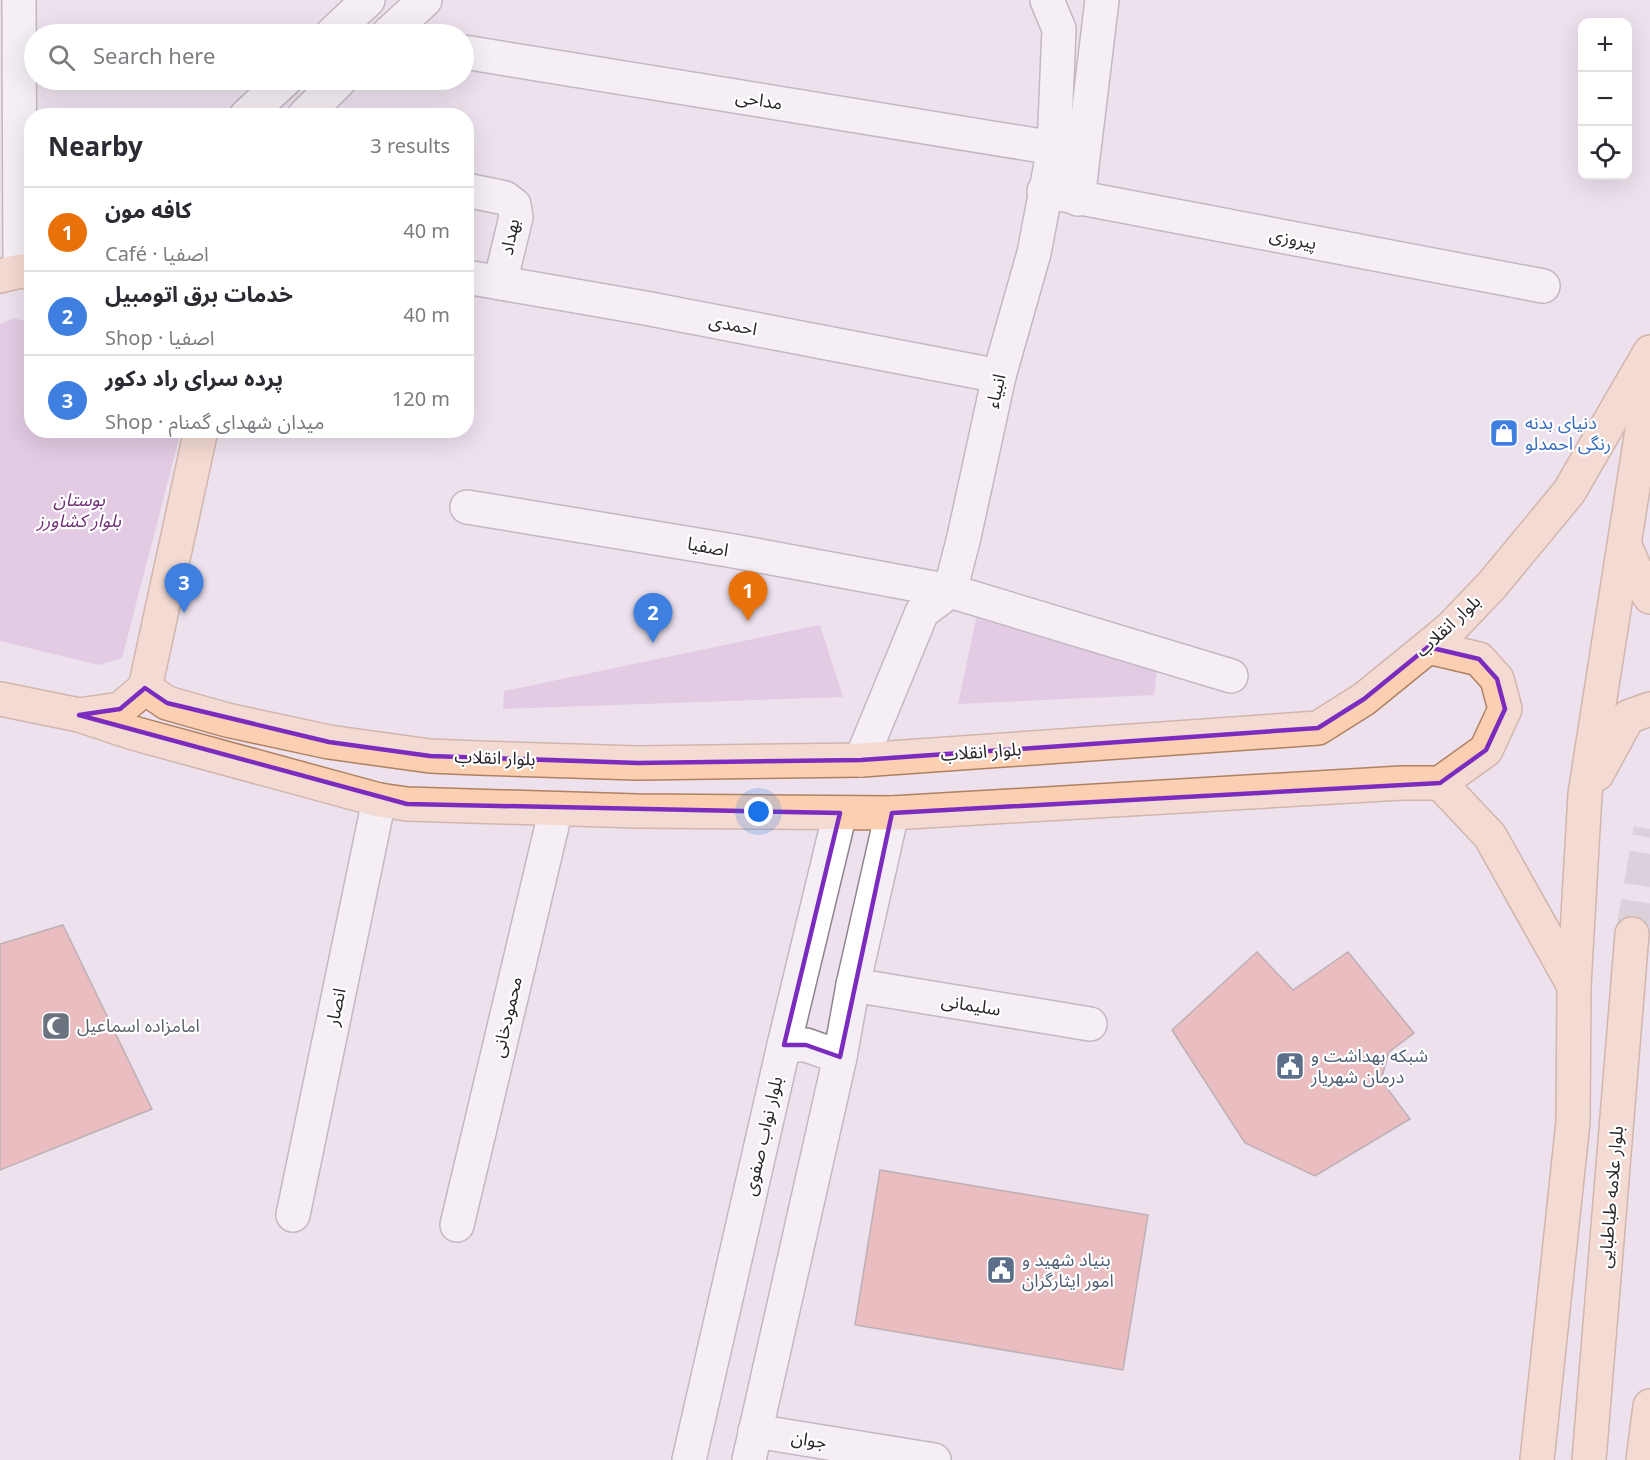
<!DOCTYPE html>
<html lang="en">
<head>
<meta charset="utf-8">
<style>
	:root { --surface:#fff; --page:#f2f2f3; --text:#2b2b33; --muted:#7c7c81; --line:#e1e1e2; --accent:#0b8043 }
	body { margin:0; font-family:Georgia,"Noto Sans Arabic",serif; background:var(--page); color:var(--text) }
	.controls { position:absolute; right:18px; top:18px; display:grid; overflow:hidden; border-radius:12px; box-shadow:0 6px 24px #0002 }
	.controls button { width:54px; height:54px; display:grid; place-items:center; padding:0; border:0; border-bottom:2px solid var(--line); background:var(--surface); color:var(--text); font:30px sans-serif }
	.you { position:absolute; left:759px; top:812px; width:21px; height:21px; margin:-15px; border:4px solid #fff; border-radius:50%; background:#1a73e8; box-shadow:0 0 0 9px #1a73e833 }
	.badge { display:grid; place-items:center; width:39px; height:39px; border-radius:50%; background:var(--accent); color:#fff; font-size:20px; font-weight:700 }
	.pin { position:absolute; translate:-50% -50px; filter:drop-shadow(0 2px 3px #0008) }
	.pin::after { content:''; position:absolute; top:32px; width:21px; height:18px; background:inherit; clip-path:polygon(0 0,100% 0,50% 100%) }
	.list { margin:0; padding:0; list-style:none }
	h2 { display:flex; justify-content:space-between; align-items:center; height:78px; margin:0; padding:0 24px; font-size:26px }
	h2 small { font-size:20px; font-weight:400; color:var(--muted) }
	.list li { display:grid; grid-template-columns:39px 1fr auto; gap:18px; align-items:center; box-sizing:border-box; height:84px; padding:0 24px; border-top:2px solid var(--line) }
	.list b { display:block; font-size:22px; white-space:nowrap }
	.list p { margin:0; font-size:20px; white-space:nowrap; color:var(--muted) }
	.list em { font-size:20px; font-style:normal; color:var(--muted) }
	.icon { flex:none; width:33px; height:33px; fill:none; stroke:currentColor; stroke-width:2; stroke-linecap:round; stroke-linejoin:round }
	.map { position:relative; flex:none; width:1650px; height:1460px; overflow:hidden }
	.search { position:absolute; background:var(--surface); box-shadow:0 6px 24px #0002; left:24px; top:24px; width:450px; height:66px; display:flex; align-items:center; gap:15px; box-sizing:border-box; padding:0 21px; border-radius:33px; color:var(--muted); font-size:22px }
	.panel { position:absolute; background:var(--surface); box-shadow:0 6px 24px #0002; left:24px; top:108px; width:450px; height:330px; border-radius:24px }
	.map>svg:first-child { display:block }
</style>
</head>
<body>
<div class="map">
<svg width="1650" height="1460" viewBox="0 0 1650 1460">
	<rect width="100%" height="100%" fill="#ece1ed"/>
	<!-- green -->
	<g fill="#d7afd8">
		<path d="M14,318L31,323L32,430L181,431L122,658L99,665L0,641V324Z"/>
		<path d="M977,614L1158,662L1154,695L958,704Z"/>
		<path d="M820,625L843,697L503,709L504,691Z"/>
	</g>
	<!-- building -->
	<g fill="#e79189" stroke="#837372" stroke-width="1.5">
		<path d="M63,925L152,1109L0,1170V944Z"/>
		<path d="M1257,952L1293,990L1348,952L1414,1033L1389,1052L1381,1080L1410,1119L1315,1176L1245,1143L1172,1030Z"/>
		<path d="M880,1170L1148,1215L1123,1370L855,1325Z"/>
	</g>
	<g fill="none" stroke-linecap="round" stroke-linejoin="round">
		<!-- major-tunnel -->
		<path stroke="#c5bbc6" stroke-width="33" stroke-dasharray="33 16" stroke-linecap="butt" d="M1632,934L1650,829"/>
		<!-- minor casing -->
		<g stroke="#8f848f" stroke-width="36">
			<g id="minor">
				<path d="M19,0L20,271"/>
				<path d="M332,34L368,0"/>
				<path d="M388,34L425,0"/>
				<path d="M464,52L1054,148"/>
				<path d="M246,116L285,80"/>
				<path d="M304,116L340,80"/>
				<path d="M466,190L505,198L514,205L516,217L500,283"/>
				<path d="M1044,191L1543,286"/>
				<path d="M1078,199L1102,0"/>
				<path d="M466,277L645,308L999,376"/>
				<path d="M467,507L728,550L950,591L1231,676"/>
				<path d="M861,760L922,612L950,591L964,537L999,376L1034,253L1054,148L1059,29L1047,0"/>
				<path d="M853,985L1090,1024"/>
				<path d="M784,1045H806L840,1057"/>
				<path d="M293,1215L379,800"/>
				<path d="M457,1225L556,809"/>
				<path d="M755,1431L934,1460"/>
				<path d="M689,1460L784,1045L840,813"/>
				<path d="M749,1460L840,1057L853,985L892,813"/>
			</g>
		</g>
		<!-- major casing -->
		<g stroke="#b08061" stroke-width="36">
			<g id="major">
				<path d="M0,276L20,271L32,273"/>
				<path d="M1625,546L1642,585L1650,597"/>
				<path d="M145,688L167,703L227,720L329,742L430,756L478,758L638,763L861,760L1318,728L1364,699L1428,647L1451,628L1492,585L1569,492L1650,352"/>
				<path d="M0,699L79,715L120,709L145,688L201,430"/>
				<path d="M79,715L133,733L379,800L407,804L637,811L892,813L1402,783H1440L1486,750L1505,709L1497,679L1479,659L1428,647"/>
				<path d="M1597,774L1628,717L1650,709"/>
				<path d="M1440,783L1490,836L1574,986"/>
				<path d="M1537,1460L1573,1122L1574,986L1585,794L1650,379"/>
				<path d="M1589,1460L1632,934"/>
				<path d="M1643,1460L1650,1406"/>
			</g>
		</g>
		<!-- minor -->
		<use href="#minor" stroke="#fff" stroke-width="33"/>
		<!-- major -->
		<use href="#major" stroke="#fbd0b2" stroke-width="33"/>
	</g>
	<!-- marked area -->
	<path d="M0 0H1650V1460H0ZM1428,647L1479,659L1497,679L1505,709L1486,750L1440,783L892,813L840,1057L806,1045H784L840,813L407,804L79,715L120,709L145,688L167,703L329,742L430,756L638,763L861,760L1318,728L1364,699Z" fill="#ece1ed" fill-opacity=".55" fill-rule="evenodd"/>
	<path fill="none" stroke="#7b2cbf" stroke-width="4.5" stroke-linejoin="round" d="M1428,647L1479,659L1497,679L1505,709L1486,750L1440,783L892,813L840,1057L806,1045H784L840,813L407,804L79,715L120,709L145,688L167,703L329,742L430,756L638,763L861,760L1318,728L1364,699Z"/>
	<!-- icons -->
	<defs>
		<g id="shop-square" transform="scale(1.5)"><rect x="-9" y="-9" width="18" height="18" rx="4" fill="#3f7fe0" stroke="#fff"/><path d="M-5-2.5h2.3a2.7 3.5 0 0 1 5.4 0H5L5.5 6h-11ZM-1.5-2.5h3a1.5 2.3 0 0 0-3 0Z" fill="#fff"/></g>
		<g id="mosque-square" transform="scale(1.5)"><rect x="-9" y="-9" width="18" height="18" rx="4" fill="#6b7280" stroke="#fff"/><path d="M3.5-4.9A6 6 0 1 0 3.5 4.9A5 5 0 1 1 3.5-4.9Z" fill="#fff"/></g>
		<g id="civic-square" transform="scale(1.5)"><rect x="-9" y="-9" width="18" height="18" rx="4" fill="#5c6f8a" stroke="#fff"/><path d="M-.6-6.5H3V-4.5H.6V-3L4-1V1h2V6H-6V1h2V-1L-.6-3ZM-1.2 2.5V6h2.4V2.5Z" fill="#fff"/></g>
	</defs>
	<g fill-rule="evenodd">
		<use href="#shop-square" x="1504" y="433"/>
		<use href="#mosque-square" x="56" y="1026"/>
		<use href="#civic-square" x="1290" y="1066"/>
		<use href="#civic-square" x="1001" y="1270"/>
	</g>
	<g text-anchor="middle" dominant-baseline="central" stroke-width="4.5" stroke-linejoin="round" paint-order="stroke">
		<!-- street labels -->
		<g font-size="18" fill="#29252a" stroke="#fff">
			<text transform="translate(759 100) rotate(9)">مداحی</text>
			<text transform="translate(510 237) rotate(-79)">بهداد</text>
			<text transform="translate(1293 239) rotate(11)">پیروزی</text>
			<text transform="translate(733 325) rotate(11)">احمدی</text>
			<text transform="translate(996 391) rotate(-77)">انبیاء</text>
			<text transform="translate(708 547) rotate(10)">اصفیا</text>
			<text transform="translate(1448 626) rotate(-43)">بلوار انقلاب</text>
			<text transform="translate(981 752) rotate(-4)">بلوار انقلاب</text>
			<text transform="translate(495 758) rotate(2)">بلوار انقلاب</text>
			<text transform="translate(971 1005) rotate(9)">سلیمانی</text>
			<text transform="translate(336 1007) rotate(-78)">انصار</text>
			<text transform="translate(507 1017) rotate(-77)">محمودخانی</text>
			<text transform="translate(763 1136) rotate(-77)">بلوار نواب صفوی</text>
			<text transform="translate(1611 1197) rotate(-85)">بلوار علامه طباطبایی</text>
			<text transform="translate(809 1440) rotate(9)">جوان</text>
		</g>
		<!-- shop labels -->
		<g font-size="18" fill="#366cbe" stroke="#fff" text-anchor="start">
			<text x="1525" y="423">دنیای بدنه<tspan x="1525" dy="21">رنگی احمدلو</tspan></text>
		</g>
		<!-- park labels -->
		<g font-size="18" font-style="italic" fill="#712d76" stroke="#fff">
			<text x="79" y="500">بوستان<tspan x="79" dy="21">بلوار کشاورز</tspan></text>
		</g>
		<!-- worship labels -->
		<g font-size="18" fill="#5b616d" stroke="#fff" text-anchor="start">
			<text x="77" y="1026">امامزاده اسماعیل</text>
		</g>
		<!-- service labels -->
		<g font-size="18" fill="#4e5e75" stroke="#fff" text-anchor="start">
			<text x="1311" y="1056">شبکه بهداشت و<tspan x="1311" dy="21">درمان شهریار</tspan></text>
			<text x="1022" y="1260">بنیاد شهید و<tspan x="1022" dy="21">امور ایثارگران</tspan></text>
		</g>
	</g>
</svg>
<div class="controls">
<button>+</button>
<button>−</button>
<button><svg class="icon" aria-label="locate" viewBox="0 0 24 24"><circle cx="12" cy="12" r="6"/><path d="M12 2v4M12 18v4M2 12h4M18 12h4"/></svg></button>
</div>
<div class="you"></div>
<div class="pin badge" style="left:748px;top:621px;background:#e8710a">1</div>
<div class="pin badge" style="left:653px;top:643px;background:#3f7fe0">2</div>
<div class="pin badge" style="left:184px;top:613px;background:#3f7fe0">3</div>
<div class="search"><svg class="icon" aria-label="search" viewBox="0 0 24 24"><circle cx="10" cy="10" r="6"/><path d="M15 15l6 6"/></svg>Search here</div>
<section class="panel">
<h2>Nearby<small>3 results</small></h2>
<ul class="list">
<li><span class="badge" style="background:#e8710a">1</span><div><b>کافه مون</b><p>Café · اصفیا</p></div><em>40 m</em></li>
<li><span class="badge" style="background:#3f7fe0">2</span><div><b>خدمات برق اتومبیل</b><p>Shop · اصفیا</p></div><em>40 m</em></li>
<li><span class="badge" style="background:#3f7fe0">3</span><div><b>پرده سرای راد دکور</b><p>Shop · میدان شهدای گمنام</p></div><em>120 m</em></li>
</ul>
</section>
</div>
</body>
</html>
